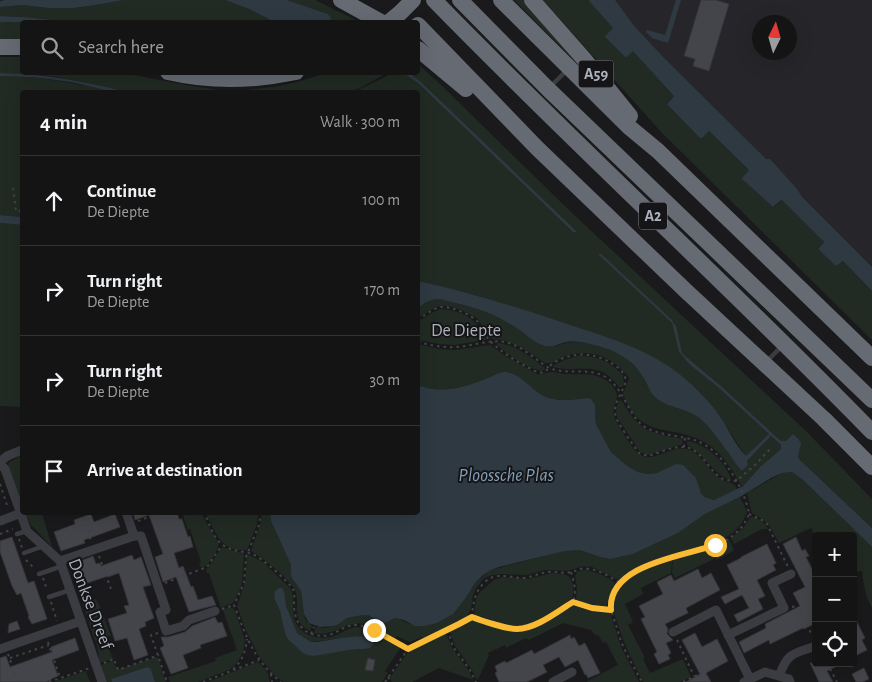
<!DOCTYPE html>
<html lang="en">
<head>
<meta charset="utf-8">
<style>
	:root { --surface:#141415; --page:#1d1d1e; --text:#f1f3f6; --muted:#9d9ea0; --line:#333334 }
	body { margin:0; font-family:"Alegreya Sans",sans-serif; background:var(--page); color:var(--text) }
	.controls { position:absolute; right:15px; bottom:15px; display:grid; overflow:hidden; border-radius:5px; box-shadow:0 5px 20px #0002 }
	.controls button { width:45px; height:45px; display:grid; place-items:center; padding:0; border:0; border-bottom:1px solid var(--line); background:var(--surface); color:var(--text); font:25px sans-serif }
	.compass { position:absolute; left:752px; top:15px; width:45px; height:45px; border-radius:50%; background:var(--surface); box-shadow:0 5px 20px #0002; rotate:5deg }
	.stop { position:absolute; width:15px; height:15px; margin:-11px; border:4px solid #fabb34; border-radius:50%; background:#fff }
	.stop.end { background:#fabb34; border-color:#fff; box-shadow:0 1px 5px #0008 }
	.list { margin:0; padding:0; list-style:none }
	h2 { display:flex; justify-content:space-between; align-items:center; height:65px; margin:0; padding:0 20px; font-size:21px }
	h2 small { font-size:16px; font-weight:400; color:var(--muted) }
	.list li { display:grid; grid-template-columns:32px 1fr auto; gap:15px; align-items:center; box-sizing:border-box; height:90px; padding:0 20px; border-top:1px solid var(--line) }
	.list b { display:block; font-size:19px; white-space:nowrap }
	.list p { margin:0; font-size:16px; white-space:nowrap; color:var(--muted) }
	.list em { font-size:16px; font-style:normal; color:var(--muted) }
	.icon { flex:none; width:28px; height:28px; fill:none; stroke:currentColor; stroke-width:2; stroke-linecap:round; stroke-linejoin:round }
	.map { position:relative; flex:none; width:872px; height:682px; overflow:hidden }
	.search { position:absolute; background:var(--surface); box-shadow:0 5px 20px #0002; left:20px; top:20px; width:400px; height:55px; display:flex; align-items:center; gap:12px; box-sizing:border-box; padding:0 18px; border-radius:5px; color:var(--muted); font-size:19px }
	.panel { position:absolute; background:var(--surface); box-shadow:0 5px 20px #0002; left:20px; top:90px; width:400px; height:425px; border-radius:5px }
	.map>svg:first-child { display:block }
</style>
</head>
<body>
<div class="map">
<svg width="872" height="682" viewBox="0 0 872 682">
	<rect width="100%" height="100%" fill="#1a1a1c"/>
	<!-- built -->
	<path fill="#26262a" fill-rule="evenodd" d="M601,0H872V284ZM760,22H790V52H760Z"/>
	<!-- green -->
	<g fill="#212b23" fill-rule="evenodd">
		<path d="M124,0H225L249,9L272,21L280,22H74L24,17L0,16V7L23,5L48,8H74L96,5Z"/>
		<path d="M287,0H315L360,22H330L331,21L328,14Z"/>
		<path d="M514,0H525L579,65Z"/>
		<path d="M543,0H588L613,28L605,36V37L625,57H627L633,50L674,96L667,103L702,138L709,131L749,170L742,178V179L774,207L781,200H782L824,242L819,248V250L836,265L843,261L872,291V340L662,133Z"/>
		<path d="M0,22H27H22V42L0,41Z"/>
		<path d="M0,57H22V72L122,73L198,87L219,90H245L273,87L297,82L327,73H387L360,88L348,92H127L89,83L50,76L24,74L0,73Z"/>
		<path d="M418,64L440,84L571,212L807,432L872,499V528L798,458L800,450L799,439L796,436H795L793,435L786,441H781L721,386L684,355L682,353L674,322L599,254L600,255L672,323L679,352L690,365L719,388L769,434L746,457L720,416L700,393L549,318L486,298L418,281V92H354L393,73H403L418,83L573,232H576L420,81L409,73L418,72Z"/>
		<path d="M0,76C41,76 75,83 115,92H22V217L0,215Z"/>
		<path d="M0,223L22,225V407L0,406Z"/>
		<path d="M432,299H439C463,305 489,310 511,324C521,330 531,340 542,345C553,349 564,342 576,342C588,342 601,347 612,351C626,356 637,365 644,378C646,382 647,387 651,391C656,395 660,400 665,403C675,409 687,410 697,416C714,428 728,453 740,469L743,470L748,465L747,461L771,436L781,445V449L760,467L743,486L741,485C732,469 721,451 704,442C670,423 641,441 623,394L629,378C613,357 592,348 566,356C559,358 553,365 545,363C526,351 515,340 492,339L477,318L461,310L449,306H441L436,307L418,318V309L427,302Z"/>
		<path d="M441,309C464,311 477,319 486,340L454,345L439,344L418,340V322L431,313Z"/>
		<path d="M497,343C515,344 530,357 544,367L545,369L542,371C527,369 508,355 497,345Z"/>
		<path d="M418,344L439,349L455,350L490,345L504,355L537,374C542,375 546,372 552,372C557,372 562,374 567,374C577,375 587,373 597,376C605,378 618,388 617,397C616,404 612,409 614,416C616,423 633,450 639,454C652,464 672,445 687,449C700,452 708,469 718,477C723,481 730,482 735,485L737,490C728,493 710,507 702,495C699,490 698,483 696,478L664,471L656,473L648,474L638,472L626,465L611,452L596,424L595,416V405L587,398C573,400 554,402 542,395C530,388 520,373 506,372C500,371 491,377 485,379C463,388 440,394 418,385Z"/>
		<path d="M578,356C598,356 609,361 623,375L624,384L622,387H619C615,382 611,377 605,373C589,365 570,372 553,367L554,365L567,359Z"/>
		<path d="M619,400L622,401C640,432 648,432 682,439L683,444L648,455L640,452L617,417L616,408Z"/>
		<path d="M687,441C703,442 728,463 731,480C713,474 705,455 687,445Z"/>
		<path d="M22,455V506L8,464L10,462Z"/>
		<path d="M792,472L803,480L872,547V608C865,595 864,586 862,571L853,572V536H816V537L811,528L779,543C770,526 769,522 752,513L747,493L782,473Z"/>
		<path d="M740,497L747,512C735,547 691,549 661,558C646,562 632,570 620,581L592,567L584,566L567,571L545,570L527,575L502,574L492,575L484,578L476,588L473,595L471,609L468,615L445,630L424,640L422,637L410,642L397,636L394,639C385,634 374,626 363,624C345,621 336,637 314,633L316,627L325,628L334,626L339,624L347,618L363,615H368L373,618L376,621L385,623L395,618L399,619L410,624L437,623L453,613L465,599L475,583L491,570L564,551L580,550L600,557L610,559L633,554L678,533L705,514Z"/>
		<path d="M25,513H42L52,547L31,525Z"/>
		<path d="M182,513H201L219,544C216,553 210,565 201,568L199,563L201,562L190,529L188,530Z"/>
		<path d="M205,513H259L257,524L247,550C219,552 216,531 205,513Z"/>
		<path d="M262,513H270L271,521L291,565V575L301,591L303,606L305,619L312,626L310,631C289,620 301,606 295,590C291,580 261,556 251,551L260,525Z"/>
		<path d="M752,517C759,518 765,523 768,529H762L734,544L731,538L743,528L750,518Z"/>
		<path d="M729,539L734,550L717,560L716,558L675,578L672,573L673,559C694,554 711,550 729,539Z"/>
		<path d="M222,547L244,554L242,583L240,590L233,603L221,608L209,573H207L206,570L208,568Z"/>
		<path d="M249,555L263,562L291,589C295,599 291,612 296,623C303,637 321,640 334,636C343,633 350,626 359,627C373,628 390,641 401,647L385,671L388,673L382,682H284L275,676L260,658L246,631L237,606L245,583L247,557ZM274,594L285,603L294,629L297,633L311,642L354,637H370L363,649L349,650L287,638L280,611L274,598Z"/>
		<path d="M672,560L671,573L641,588L643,594L625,604L633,622L628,625L645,658L643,659L650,673L683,659L691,677L680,682H643C633,662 624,644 617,622C615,616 612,610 613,603C615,578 651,565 672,560Z"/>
		<path d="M584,570C596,571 607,577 617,584C614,589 608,604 605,608C595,608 584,606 576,600L577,588L575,576L578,571Z"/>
		<path d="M552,573C557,574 563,573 568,576C574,581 576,595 570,601C564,608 532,625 523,627C508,629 491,620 477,618L474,616L476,598L480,592L494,580L503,577L528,579Z"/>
		<path d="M96,599L98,604H99L111,636L95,641L83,604Z"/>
		<path d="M570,605H575L592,610L610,612L621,647L639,682H586L618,665L606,642L603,643L598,635H595L591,630L563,623L529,640L526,638L506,648L505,645L488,653L489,655L478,680L476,679L472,670L455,646L450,632L451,630C457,626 464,621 472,620C489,619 504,632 521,630C539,628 556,614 570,605Z"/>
		<path d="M230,607L234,609L245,640L243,652L236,664L229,670L198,682H170L168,677L216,661L215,658L237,650L223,610Z"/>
		<path d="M446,633L452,648L469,671L473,680L439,668L412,682H392L390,678L405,656L409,651Z"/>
		<path d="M106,640L113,659L100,663C98,656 99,651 96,643Z"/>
		<path d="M156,657L158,658L166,682H155L151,669L147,667L111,679L112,682H106L101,665L113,661L117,670Z"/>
		<path d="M257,662H258L267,671L270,682H208Z"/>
		<path d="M86,671L90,682H53Z"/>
	</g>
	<!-- water -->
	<g fill="#2f3942">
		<path d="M5,0H124L96,5L74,8H48L23,5L0,7V1Z"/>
		<path d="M225,0H287L328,14L331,18L330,22H280L272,21L249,9Z"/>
		<path d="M588,0H615L635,27L665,59L766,159H770L797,189L802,197L872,267V291L843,261L836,266L819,250V248L824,242L782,200H781L773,207L742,179V178L749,170L709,131L702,138H700L667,104L674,96L633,51L627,57H625L605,37V36L613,28Z"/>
		<path d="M676,0H681L668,43L652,38L646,32L647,30L665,35Z"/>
		<path d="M0,16L24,17L74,22H0Z"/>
		<path d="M0,73C46,74 83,81 127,92C107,93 89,85 70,82C46,78 23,76 0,76Z"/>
		<path d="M403,73H409L420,81L577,232H573L418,83Z"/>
		<path d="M0,215L22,217V225L0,223Z"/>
		<path d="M599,254H601L672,320L676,326L682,353L684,355L721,386L781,441H786L793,434L799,439V440L801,443L798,458L872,528V547L803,480L792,472L782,473L771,478L740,497L705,514L678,533L633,554L610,559L600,557L580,550L565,551L499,567L491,570L482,576L475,583L465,599L453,614L437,623L424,626H415L404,620L395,618L385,623L380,624L373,618L368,615H363L347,618L339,624L334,626L320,627L309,623L304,614L301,591L292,578L291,575V565L271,521L270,513L418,512V385C440,394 463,388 485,379C491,377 500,371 506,372C520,373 530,388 542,395C554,402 573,400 587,398L591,399L595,405V416L596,424L611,452L626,465L638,472L648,474L657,473L676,464L683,465L696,478L701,493L704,497L714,500L743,486L760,467L781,449V445L771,436L747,461L748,465L743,470H741C737,466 733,460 730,455C720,442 711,427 698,417C685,408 666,408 654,396C649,391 647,383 643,377C632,357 611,349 590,344C583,342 575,341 567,342C560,343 553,348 545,346C533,343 522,330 510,324C489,310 463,305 439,299C430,299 424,303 418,309V281C469,292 520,308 570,325C610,338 650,350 683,377C696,388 709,401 719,415C729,429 735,445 746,456L769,434L719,388L690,365L679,352L672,323L599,255Z"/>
		<path d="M279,588H282L284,591L286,606L297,633L311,642H317C334,640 358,633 375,639L374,643L370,648L363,649L349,650L314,656L308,655L303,653L287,638L285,633L280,611L274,598L275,591Z"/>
		<path d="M147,667L151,669L155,682H112L111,679Z"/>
	</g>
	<!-- building -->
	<g fill="#44454a" stroke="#343439">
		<path d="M701,0H716L729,4L709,71L693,66L695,59L684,56Z"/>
		<path d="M133,512H177L179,519H182L188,537L190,536L193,547L174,553L179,568L183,566L191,587L193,586L198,600L212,596L216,605L189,612L176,577L163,582L155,557L163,554L149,515L135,520Z"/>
		<path d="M91,514L94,522L115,514L120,527L84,540L85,543L61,551L54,532L75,524L74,520Z"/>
		<path d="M12,537L28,583L34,581L47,619L32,624L28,617L29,616L21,593L17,595L12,586L0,552V541Z"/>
		<path d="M796,537L802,551L805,549L809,556L806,557L816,577V623L804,629L803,628L770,644L769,640L744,653L739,642L766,628L765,624L800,606L793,593L805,587L783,544Z"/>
		<path d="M767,544L776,563L773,565L776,570L757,580L765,596L758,599L763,609L738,622L734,615L749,608L742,595L725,604L721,597L739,589L727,565L741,558V557Z"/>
		<path d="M132,555L134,560L141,557L151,585L143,587L154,618L145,622L146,626L139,629L148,655L134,660L127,638L115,641L108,619L127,613L124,606L129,605L119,573L108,577V576L81,585L76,571L80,570L78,562L93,556L96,564L100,563L101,566Z"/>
		<path d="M698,569L702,578L711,573L720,590L686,608L688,613L665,624L668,629L667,634L673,640L666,643L671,653L668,655L670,659L659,664L654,654L657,652L641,619L645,617L639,606L663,594L657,582L671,575L674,581Z"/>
		<path d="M853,614L865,638L862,640L867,650L853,657Z"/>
		<path d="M215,617L218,623L222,622L227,636L200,645L201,648L183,655L188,668L171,674L160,648L164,646L161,637H168L185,632L192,626Z"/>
		<path d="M17,621L20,629L8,633L9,624Z"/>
		<path d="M695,633L702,647L717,639L728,661L706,673L711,682H686L700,674L682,640Z"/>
		<path d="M570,635L571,639L574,637L579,646L585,643L600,673L588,678L586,674L585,675L578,660L565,667L559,657L543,665L547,672L527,682H499L495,673L497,672L495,666L505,661L506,663L532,650L534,654Z"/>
		<path d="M75,638L79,650L52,660L58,676L51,679V680L46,682H0V658L6,656L10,667L52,652L51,647Z"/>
		<path d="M368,658L375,660L373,671L365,670Z"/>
		<path d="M810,663H843L827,671L833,682H819Z"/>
		<path d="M864,668L869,679L863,682H856L852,674Z"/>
	</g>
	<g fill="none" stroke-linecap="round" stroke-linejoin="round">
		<!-- path -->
		<g stroke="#414349" stroke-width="2" stroke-dasharray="2.5 4" stroke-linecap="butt">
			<path d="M13,188L16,211H22"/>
			<path d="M418,320C424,316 433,308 441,307C450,306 470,314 477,321C483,327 485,337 492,343C505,355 521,364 537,372C548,374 545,370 552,364C562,357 577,353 589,355C601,356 630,369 625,384C622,393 614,402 615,413C616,423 633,444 639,453L648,456C659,453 670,447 682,447C700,446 708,470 721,478C726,480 731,481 736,481L754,466L772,447"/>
			<path d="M418,342C430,345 443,348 456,347C473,346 492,338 509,343C524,348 536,360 549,368C567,375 586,368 602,375C622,384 626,411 642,425C657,436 680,435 697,441C722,450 745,489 749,514C729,565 648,545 618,586C615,591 611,598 611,604C610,610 613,616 615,622C618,631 620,640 624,648C629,659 636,671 642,682"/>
			<path d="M684,447L685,438"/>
			<path d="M0,484L8,508"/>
			<path d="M82,512L91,541"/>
			<path d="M203,512C210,522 212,538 223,545C231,551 242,551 252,554C261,557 287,580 293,589C295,593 294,598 294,604C294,617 299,630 312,634C333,641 340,625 356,625C372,625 394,641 408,649L459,624L472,617C482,621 507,629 517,629C536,629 558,611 573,602L592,609L611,610"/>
			<path d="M261,512L259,525L246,557L244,583L234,605C246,636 254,661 281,682"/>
			<path d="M749,514L762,520L767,524L788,567"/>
			<path d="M138,521L162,512"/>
			<path d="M0,534L13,529"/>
			<path d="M19,539L22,548"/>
			<path d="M99,556L111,589"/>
			<path d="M26,560L35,569"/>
			<path d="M571,572C574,583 577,591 573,601"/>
			<path d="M43,578L47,590"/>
			<path d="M165,583L207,567L222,545"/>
			<path d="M51,602L57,621"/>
			<path d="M792,607L797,606L813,637"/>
			<path d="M222,609L234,605"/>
			<path d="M472,617C473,604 474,592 485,582C495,572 508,577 521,578C530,578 539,573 548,572C555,571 563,574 571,572C578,571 579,567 589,569C600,570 611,578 620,583"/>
			<path d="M448,630L453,647L470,670L476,682"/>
			<path d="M158,633L151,635L167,682"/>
			<path d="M311,634L314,627"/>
			<path d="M677,640L694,676"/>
			<path d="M48,642L60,678"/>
			<path d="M8,654L18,682"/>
			<path d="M10,658L49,645"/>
			<path d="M104,663L114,659L118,670L159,655"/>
			<path d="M827,663L837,682"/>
			<path d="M233,669C242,662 246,650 247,639"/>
			<path d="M271,674L272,682"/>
			<path d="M388,677L391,682"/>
			<path d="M49,682L90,668"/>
			<path d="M203,682L259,660"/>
			<path d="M385,682L408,649"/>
			<path d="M683,682L730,659"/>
		</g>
		<!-- lane -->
		<g stroke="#3b3c42" stroke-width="4.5">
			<path d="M550,87L568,69"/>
			<path d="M767,361L783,345"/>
			<path d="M17,534L27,531"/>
			<path d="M24,553L44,546"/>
			<path d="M39,574L62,566"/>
			<path d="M49,597L70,590"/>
		</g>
		<!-- street -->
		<g stroke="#3b3c42" stroke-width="9">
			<path d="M0,462L7,456L22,450"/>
			<path d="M0,464L5,469L27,531L60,561L102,682"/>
			<path d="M126,512L134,536H141L166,610L160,612L166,631L183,626L189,620L215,611"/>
			<path d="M0,521L21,513"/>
			<path d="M60,561L134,536"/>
			<path d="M673,632L716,610L750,679"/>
			<path d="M728,635L784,608L772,583L791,574"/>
			<path d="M0,649L81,621"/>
			<path d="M779,676C788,652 793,654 816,646"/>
			<path d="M553,682L572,672"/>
			<path d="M744,682L765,672L789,679L790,682"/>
		</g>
		<!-- highway -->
		<g stroke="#666a73" stroke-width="16">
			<path d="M341,0L381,22"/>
			<path d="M434,0C577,147 729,285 872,432"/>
			<path d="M460,0L548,89L872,400"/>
			<path d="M501,0L629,127L658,151L872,358"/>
			<path d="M532,0L584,59L630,116"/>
			<path d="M389,22L400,13L413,0"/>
			<path d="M418,25L537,148L685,290L824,419L872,467"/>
			<path d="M0,47H22"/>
			<path d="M418,49L466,89"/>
			<path d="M168,72C211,82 253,81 296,72"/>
		</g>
	</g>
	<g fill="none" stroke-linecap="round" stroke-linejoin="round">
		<!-- route -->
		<path stroke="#fabb34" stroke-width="6" d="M374,630L408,649L459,624L472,617C482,621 507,629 517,629C536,629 558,611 573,602L592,608L611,610C607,564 685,556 715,545"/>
	</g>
	<g text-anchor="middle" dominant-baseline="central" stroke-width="4" stroke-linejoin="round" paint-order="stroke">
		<!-- shield labels -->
		<g fill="#151518" stroke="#7f828b" stroke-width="1">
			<rect x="578.5" y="60.5" width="35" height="27" rx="4"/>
			<rect x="639" y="202.5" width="28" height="27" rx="4"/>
		</g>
		<g font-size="16" font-weight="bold" fill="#acb1bc">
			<text x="596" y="74">A59</text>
			<text x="653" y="216">A2</text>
		</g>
		<!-- street labels -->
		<g font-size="18" fill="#acb1bc" stroke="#151518">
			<text x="466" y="331">De Diepte</text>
			<text transform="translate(90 604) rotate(69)">Donkse Dreef</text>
		</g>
		<!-- water labels -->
		<g font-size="19" font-style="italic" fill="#829eb8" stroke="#151518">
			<text x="506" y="475">Ploossche Plas</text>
		</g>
	</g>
</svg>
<div class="controls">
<button>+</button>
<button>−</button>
<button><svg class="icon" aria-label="locate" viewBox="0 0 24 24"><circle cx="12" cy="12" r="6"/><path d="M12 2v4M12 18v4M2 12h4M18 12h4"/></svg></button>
</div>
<svg class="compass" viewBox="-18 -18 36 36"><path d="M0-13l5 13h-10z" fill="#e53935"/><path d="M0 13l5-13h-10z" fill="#9d9ea0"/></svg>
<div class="stop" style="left:715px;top:545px"></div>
<div class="stop end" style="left:374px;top:630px"></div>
<div class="search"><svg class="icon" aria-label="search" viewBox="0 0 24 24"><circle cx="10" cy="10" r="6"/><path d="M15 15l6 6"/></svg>Search here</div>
<section class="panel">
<h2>4 min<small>Walk · 300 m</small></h2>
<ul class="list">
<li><svg class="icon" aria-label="ahead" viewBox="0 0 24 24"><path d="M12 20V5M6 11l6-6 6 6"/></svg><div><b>Continue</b><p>De Diepte</p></div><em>100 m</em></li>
<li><svg class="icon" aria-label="right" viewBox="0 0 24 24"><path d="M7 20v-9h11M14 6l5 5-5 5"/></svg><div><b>Turn right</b><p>De Diepte</p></div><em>170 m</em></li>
<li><svg class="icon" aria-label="right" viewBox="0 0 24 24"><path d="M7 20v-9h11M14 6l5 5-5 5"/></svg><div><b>Turn right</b><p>De Diepte</p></div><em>30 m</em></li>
<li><svg class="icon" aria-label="arrive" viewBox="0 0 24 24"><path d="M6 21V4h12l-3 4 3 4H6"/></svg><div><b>Arrive at destination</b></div></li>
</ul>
</section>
</div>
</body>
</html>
